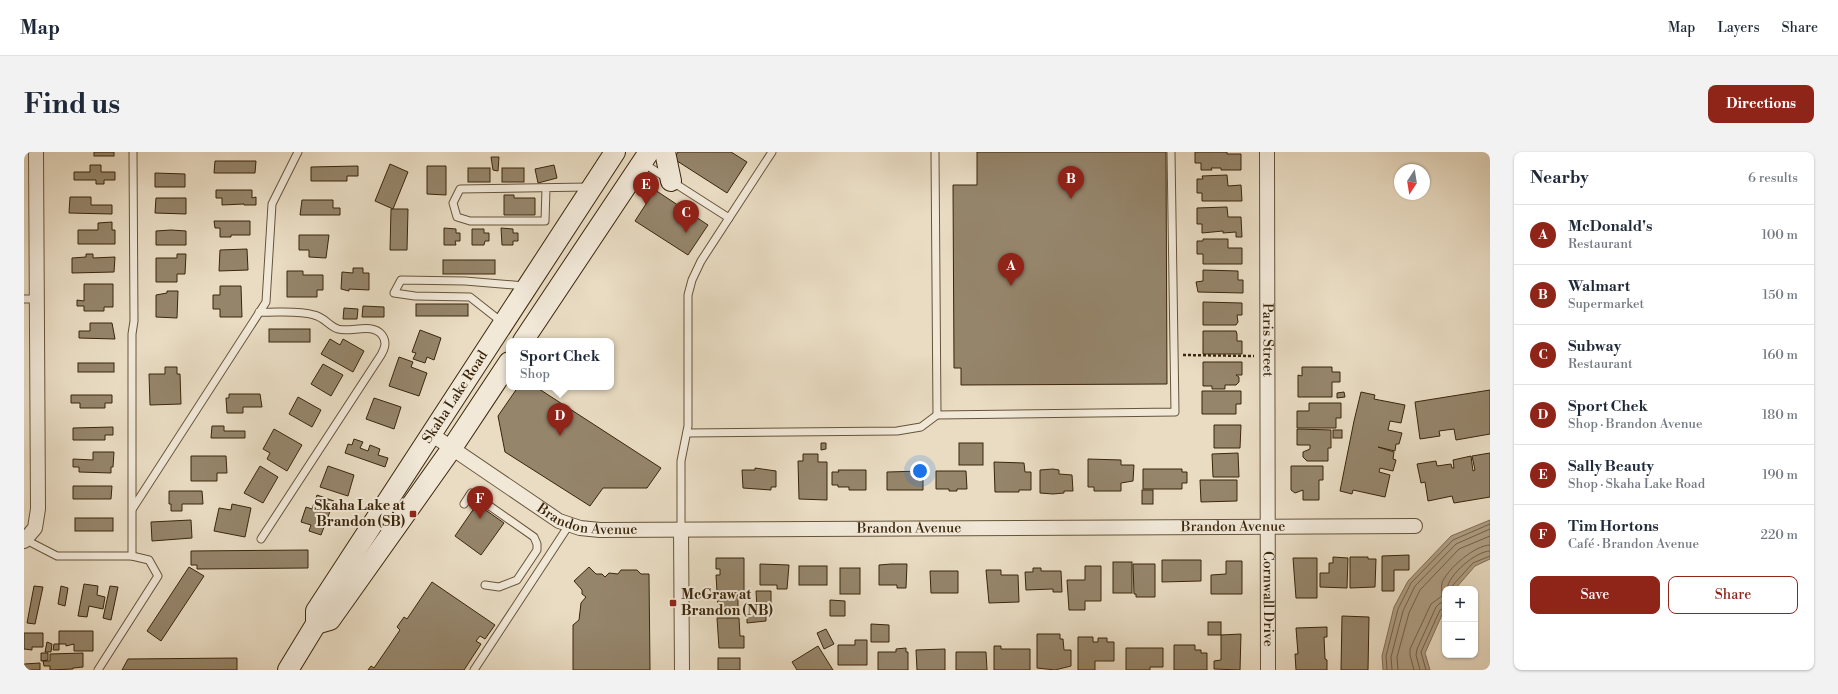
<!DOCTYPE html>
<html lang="en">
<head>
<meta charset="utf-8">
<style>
	:root { --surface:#fff; --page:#f2f2f3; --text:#1f2937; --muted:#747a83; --line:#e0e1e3; --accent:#8f2418 }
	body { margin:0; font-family:"Libre Bodoni",serif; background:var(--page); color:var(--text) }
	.controls { position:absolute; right:12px; bottom:12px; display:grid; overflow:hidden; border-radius:8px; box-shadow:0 1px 3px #0004 }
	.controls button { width:36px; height:36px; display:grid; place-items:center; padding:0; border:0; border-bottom:1px solid var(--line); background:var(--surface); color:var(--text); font:20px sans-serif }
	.compass { position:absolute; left:1370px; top:12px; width:36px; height:36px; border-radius:50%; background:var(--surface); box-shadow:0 1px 3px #0004; rotate:192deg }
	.you { position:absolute; left:896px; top:319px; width:14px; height:14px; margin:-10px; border:3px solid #fff; border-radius:50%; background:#1a73e8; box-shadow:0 0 0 6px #1a73e833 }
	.badge { display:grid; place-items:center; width:26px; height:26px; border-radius:50%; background:var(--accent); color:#fff; font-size:13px; font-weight:700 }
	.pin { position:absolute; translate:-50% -33px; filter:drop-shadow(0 1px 2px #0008) }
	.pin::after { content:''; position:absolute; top:21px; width:14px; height:12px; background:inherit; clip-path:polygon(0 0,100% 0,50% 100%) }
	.popup { position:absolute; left:482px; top:186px; width:108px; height:52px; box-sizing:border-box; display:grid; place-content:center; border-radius:8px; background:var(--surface); filter:drop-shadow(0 1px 3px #0005); font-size:13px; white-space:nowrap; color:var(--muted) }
	.popup b { font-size:15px; color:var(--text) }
	.popup::after { content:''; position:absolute; left:50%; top:100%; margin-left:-8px; border:8px solid transparent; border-top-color:var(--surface) }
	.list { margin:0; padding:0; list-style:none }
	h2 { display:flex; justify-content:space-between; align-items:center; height:52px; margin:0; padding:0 16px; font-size:17px }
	h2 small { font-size:13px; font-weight:400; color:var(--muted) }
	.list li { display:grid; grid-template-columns:26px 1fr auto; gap:12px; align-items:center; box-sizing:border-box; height:60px; padding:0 16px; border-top:1px solid var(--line) }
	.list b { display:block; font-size:15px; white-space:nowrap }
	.list p { margin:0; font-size:13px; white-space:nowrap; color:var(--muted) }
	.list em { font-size:13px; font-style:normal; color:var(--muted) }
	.actions { display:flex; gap:8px; padding:12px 16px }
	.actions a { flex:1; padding:9px 0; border:1px solid var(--accent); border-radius:8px; text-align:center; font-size:14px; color:var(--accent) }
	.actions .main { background:var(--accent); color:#fff }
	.map { position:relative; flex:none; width:1466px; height:518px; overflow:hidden; border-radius:8px }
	header { display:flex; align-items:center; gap:24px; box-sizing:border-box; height:56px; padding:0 20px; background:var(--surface); border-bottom:1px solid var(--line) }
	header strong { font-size:19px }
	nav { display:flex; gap:22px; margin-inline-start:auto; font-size:14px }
	.intro { display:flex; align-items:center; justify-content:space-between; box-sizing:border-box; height:96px; padding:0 24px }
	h1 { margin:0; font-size:28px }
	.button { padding:10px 18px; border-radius:8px; background:var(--accent); color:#fff; font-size:14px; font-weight:700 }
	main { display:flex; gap:24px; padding:0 24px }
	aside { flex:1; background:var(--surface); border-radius:8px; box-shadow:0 1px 3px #0004 }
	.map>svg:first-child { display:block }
</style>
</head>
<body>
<header>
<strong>Map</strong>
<nav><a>Map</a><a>Layers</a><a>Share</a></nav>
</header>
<div class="intro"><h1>Find us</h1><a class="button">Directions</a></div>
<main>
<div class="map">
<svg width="1466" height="518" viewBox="0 0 1466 518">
	<rect width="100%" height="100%" fill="#e9dcc3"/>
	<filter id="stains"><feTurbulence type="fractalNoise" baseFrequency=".005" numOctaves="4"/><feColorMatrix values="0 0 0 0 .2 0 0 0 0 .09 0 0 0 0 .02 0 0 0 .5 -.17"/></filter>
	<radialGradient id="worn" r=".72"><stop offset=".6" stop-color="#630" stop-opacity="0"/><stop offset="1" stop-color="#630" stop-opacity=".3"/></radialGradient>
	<!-- water -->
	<path fill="#ae9e84" stroke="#806e54" d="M1466,368V407L1451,414L1431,437H1421V456L1401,501L1406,518H1359L1358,504L1370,455L1384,429L1427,384Z"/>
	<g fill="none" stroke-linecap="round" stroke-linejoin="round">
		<!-- shore -->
		<g stroke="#746248" stroke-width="1">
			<path d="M1423,437C1424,423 1452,399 1466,399"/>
			<path d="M1428,437L1429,433L1449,411L1466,404"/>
			<path d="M1363,518L1362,504L1374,457L1387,431L1429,388L1466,372"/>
			<path d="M1368,518L1367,505L1379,459L1391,434L1432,392L1466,377"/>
			<path d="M1374,518L1373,505L1385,461L1396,438L1435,397L1466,384"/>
			<path d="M1390,518L1386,503V497L1407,452L1418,444C1418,440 1417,436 1418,431C1423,417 1451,393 1466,393"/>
			<path d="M1396,518L1392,503L1393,497L1412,455L1416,451H1421"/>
			<path d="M1402,518L1397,500L1416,458L1421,456"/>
		</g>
	</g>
	<!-- building -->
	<g fill="#95856b" stroke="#3a260b">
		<rect x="70" y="0" width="20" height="4"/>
		<path d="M654,0H707L723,10L703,41L650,7Z"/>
		<path d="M953,0H1142L1143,232L937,233V216H930L929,33H953Z"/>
		<path d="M1171,0H1203V2H1217V18H1197V16H1187L1188,18H1177V11H1171Z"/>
		<path d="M467,5H475L474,19L469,18Z"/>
		<path d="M191,9H232L231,21H190Z"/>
		<path d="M366,12L384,20L369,57L351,49Z"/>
		<path d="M66,13H77V20H91V28H80V32H72V28H50V20H66Z"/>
		<path d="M530,13L533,26L514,31L511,17Z"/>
		<path d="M334,14V24H323V29H287V15Z"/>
		<path d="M403,14H422V43L403,42Z"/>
		<rect x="444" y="16" width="22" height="14"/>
		<rect x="478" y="16" width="22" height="14"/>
		<path d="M131,21L161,22V35H131Z"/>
		<path d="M1203,23L1204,34L1217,33L1218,49H1178V41H1173V27H1179L1178,24Z"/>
		<path d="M192,38H228V46L232,45V53H220V52L198,53V46H192Z"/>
		<path d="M631,38L684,73L664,103L611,69Z"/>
		<path d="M480,43H490V46H511V63H480Z"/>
		<path d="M46,45H67V53H88V62L45,61Z"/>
		<path d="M132,46H162V62L131,61Z"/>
		<path d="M278,48H309V56H316V63H276Z"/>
		<path d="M1203,55L1204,65H1217L1218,85H1212V80L1199,81V79L1178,81V72H1173V56Z"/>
		<path d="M367,57H384L383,98H366Z"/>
		<path d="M190,69H226V83H207V85H196V76H191Z"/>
		<path d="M88,70V78H91V92H54V78H74V71Z"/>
		<path d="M420,76L432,77V81H436V89H431L432,93H420Z"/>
		<path d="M477,76L489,77V81H494V89H489V93H478Z"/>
		<path d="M448,77H460V81H465V89H461L460,93H448Z"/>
		<path d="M147,78L162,79V93H132V79Z"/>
		<path d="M275,83H305L302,106L285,105V98H275Z"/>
		<path d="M1179,87H1204V96H1218V112H1179V102H1173V89H1179Z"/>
		<path d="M223,97L224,118L195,119L196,98Z"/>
		<path d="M62,102H69V106L91,105L90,120L48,121V106L62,105Z"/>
		<path d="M153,102H162L161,122H153V130H132V106H153Z"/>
		<rect x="419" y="108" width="52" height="14"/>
		<path d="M329,116H339V121H345V138L325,137V139L317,137L318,120L329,121Z"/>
		<path d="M1179,118L1214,119V128H1219V141L1174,140L1172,130L1179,129Z"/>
		<path d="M263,119H279V123H299V138H293V145H263Z"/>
		<path d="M60,132H89V155H80V159H60V154H53V148L60,149Z"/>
		<path d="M196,134H217L218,165H196V157H189V143H196Z"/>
		<path d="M143,139H154L153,166L132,165V143L143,141Z"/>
		<path d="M1179,150L1218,151V163H1213L1214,170L1212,173H1179Z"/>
		<rect x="392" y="152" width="52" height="12"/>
		<path d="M339,154L360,155V165H338Z"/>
		<path d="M320,156L334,157L333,167H319Z"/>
		<path d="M66,171H88L91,187L55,186V179H66Z"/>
		<rect x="245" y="177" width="41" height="13"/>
		<path d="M396,178L417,186L410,208L403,205L401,211L389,207L392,201L388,200Z"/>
		<path d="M1179,179H1212L1213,182V189H1218V202H1179Z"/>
		<path d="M306,187L316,193L319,187L340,199L329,220L297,202Z"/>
		<path d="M375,205L389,210L387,215L403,221L395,244L365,234Z"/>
		<path d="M1179,210H1218V223H1212L1215,225V230L1212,233H1201V237H1188V234H1179Z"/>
		<rect x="54" y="211" width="36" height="9"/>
		<path d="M299,212L319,223L307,244L287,232Z"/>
		<path d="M141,215H153V222H156L157,252L126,253L125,222H141Z"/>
		<path d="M1278,215H1308V220H1316V230H1308V245H1274V223L1278,224Z"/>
		<path d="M494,235H512L637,316L623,336H579L566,354L481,300L474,264Z"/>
		<path d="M1466,238V282L1432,288L1430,277L1415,279L1416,284L1396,287L1391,250Z"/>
		<path d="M1178,239H1217V252H1212V262H1178Z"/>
		<path d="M1320,240L1321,245L1313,246V241Z"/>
		<path d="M1337,240L1351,243L1350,247L1381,253L1377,271L1366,269L1364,278L1378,281L1375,292H1372L1371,299L1354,295L1370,300L1369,307L1372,308L1369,319L1356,316L1355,320L1366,323L1361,345L1329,338L1328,342L1316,339L1330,269Z"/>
		<path d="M205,242H236L238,255H219V261H203L202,246H205Z"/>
		<path d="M47,243H88V251H81V256H56V251H47Z"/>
		<path d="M274,245L297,258L288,275L265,262Z"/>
		<path d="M350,246L377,255L370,277L342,267Z"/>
		<path d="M1285,251H1317V266H1312V276H1273V259H1285Z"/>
		<path d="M1190,273H1217L1216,296H1190Z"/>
		<path d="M188,274H200V279H221V286H187Z"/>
		<path d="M89,275V283H81V288H49V276Z"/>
		<path d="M250,277L278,293L263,319L243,307L246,301L239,297Z"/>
		<path d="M1273,277L1307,278V296H1304V309H1283L1279,305V300L1286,297V293H1273Z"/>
		<rect x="1309" y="278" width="9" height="8"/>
		<path d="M330,287L339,290L336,296L344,299L346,293L356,297L354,303L364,306L361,315L321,301L324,292L328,293Z"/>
		<path d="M797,291H802V297L797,298Z"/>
		<rect x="935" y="291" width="24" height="22"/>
		<path d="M69,300H90L89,315H87V321L55,320V315H49V307L69,308Z"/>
		<path d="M1214,301L1215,325H1189L1188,302Z"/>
		<path d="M1466,301V345L1430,351L1428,344L1404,349L1401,330L1397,331L1393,312L1412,309L1413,314L1427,312L1428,316H1430L1429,308L1447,304L1449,319L1451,318L1448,304Z"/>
		<path d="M779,302H794V310H803V348L775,347L774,309H779Z"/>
		<path d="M167,304H202L203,321H193V329H167Z"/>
		<path d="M1064,307L1097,308V313H1110L1109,329L1097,331V339H1070V335H1064Z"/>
		<path d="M970,310L1000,311L1001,320H1007V338H995V340H971Z"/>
		<path d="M236,314L254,325L239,351L220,341Z"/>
		<path d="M304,314L330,323L324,344L296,335Z"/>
		<path d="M1267,314H1299V328H1295V348H1279V338L1271,341L1267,338Z"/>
		<path d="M731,316L752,319V335H747V338L719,336L718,318H731Z"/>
		<path d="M1029,317L1035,318V322L1048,323L1049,339H1040V341L1029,342L1016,341V318Z"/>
		<path d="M1119,317H1158V320H1163V331H1158V337H1119Z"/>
		<path d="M814,318H842V338H825V335H814V333H808V320H815Z"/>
		<path d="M899,319V338H863V320Z"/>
		<path d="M912,319H942L943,337H933V339H925V337H912Z"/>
		<path d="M1176,328H1213V349L1177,350Z"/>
		<path d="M49,334H88L87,347H49Z"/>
		<rect x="1118" y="338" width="11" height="14"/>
		<path d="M145,339H178L179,352H158V359H147V352H145Z"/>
		<path d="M293,343L310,349L297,383L285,379L287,373L277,370L282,355L288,357Z"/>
		<path d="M208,352L227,356L221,385L190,379L195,356L207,358Z"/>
		<path d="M453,352L480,371L457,403L431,384Z"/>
		<rect x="51" y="366" width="38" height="13"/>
		<path d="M167,368L168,386L128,389L127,370Z"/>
		<path d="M284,398V416L173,417V413H167V399Z"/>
		<path d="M1385,403V418H1370V439H1358V404Z"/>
		<path d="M1309,405L1324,406L1323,436L1296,435V421H1305V411H1309Z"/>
		<path d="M1326,405H1344V407H1352L1351,435L1326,436Z"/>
		<path d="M692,406H720V442H714V456L694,457L692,423H696V417H692Z"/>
		<path d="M1269,406H1293V446H1272Z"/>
		<path d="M1138,408H1177V429L1138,430Z"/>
		<path d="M1202,409H1218V442H1187V423L1202,422Z"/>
		<rect x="1089" y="410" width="19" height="31"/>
		<path d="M736,412L765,413L763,437H753V433H736Z"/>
		<path d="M867,412H883L882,436H873V433H855V413Z"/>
		<path d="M1109,412H1131V445H1112V442H1110Z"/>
		<rect x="775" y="414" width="28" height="19"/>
		<path d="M1061,414H1077V449H1061V458H1045L1043,428H1061Z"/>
		<path d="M165,415L180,424L137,489L123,479Z"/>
		<path d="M565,415L572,422H578L581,425L585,421L594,422L597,418H613L617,422H625L626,518H549V473L555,468L557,451L562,445L558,442V438L550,429Z"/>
		<rect x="816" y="416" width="20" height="26"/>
		<path d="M1009,416H1017V419H1037L1038,440H1029V437L1002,438L1001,420H1009Z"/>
		<path d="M962,418H977V423H994L995,450L965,451Z"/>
		<path d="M906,419H934V441H907Z"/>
		<path d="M408,430L471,473L461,487L456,484L452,489L457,492L440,518H344L347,514L350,516L376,478L373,475L380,465L383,467Z"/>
		<path d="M60,432L74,434L73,443L81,445L79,457L65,454L63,465L54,464Z"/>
		<path d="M10,434L19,435L11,472L3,471Z"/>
		<path d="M37,434L44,436L41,454L34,452Z"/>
		<path d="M86,434L94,435L87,468L79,466Z"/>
		<path d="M732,439H747V457H733Z"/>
		<path d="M806,448L821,449V464H806Z"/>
		<path d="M723,459L742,460V469L723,471Z"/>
		<path d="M1318,464L1345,465L1344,518H1317Z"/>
		<path d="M693,466H715L716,484H720V496H695Z"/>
		<rect x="1184" y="470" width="13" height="13"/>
		<path d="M847,472L865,473V490H847Z"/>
		<path d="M1303,475V485H1300L1301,507L1303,508V518H1272L1271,502H1274L1272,476Z"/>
		<path d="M802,477L810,492L800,497L793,481Z"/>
		<path d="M35,479H69V499H50V492L42,494V492H35Z"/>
		<path d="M0,481H19V495H8V498L0,497Z"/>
		<path d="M1013,482H1036V487H1039L1040,498H1047V514L1031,518L1013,516Z"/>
		<path d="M1217,482L1216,518L1190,517V509L1197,508V483Z"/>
		<path d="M1054,485H1069V490H1074V486H1083V490H1090V509H1071V518H1054Z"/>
		<path d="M831,488H843V513H814V493H831Z"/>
		<path d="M23,490L28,492L27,500H21Z"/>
		<path d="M30,492H35V498H29Z"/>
		<path d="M1150,493H1171V498H1177V501H1183V518H1150Z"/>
		<path d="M794,494L809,518H773L768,510Z"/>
		<path d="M970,494H977V497H1006V518H970Z"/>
		<path d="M882,496V500H884V518H854V500H872V497Z"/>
		<path d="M1102,496H1139V515H1126V518H1102Z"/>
		<path d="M921,497V518H893L892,498Z"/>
		<path d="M932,500H962L963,518H932Z"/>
		<path d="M17,501H24V508L17,509Z"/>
		<path d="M59,501V515L49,516V517L26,518V514H20L19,509H26V502Z"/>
		<path d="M213,506V518H98L104,507Z"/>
		<rect x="694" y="506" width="22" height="12"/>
		<path d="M16,511V518H0V512Z"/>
	</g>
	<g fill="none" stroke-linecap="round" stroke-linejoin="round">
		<!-- lane casing -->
		<g stroke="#665439" stroke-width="9">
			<g id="lane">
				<path d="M911,0L913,263"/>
				<path d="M619,11L705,66"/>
				<path d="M522,36L521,69H446L433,65L429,51L436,37L564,35"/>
				<path d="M0,147H13"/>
				<path d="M235,160C253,161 273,158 290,163C300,165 305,174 314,177C327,181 348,170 358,183C363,190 361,196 357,203L237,387"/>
				<path d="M479,171L446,145L391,144L370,141L377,128L441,129L501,134"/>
				<path d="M663,281L873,279L897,275L913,263L1151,260L1147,0"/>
				<path d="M440,352L447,341L510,385L513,392V398L493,428L475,435L461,433"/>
				<path d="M109,356L242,150L248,52L274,0"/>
				<path d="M657,377V309L664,274V143L668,128L677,109L748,0"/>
				<path d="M2,388L33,404H108L125,408L134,424L74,518"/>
				<path d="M108,404V182L110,169L109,0"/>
				<path d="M450,518L545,373"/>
			</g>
		</g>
		<!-- street casing -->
		<g stroke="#665439" stroke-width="16">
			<g id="street">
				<path id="s1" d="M1243,0L1244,518"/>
				<path id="s2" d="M407,282L535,369L556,376L576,378L1391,374"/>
				<path d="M657,377L658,518"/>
				<path d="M0,389L11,376L14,357L12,0"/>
			</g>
		</g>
		<!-- secondary casing -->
		<g stroke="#3a260b" stroke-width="22">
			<g id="secondary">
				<path d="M641,0L647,29"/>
				<path d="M499,189L625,0"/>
				<path d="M292,472L306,468L428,296L485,210"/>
				<path id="s3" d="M264,518L292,472V459L591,0"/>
			</g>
		</g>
		<!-- path -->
		<path stroke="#3a260b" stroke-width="2.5" stroke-dasharray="3 2" stroke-linecap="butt" d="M1159,203L1230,204"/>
		<!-- lane -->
		<use href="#lane" stroke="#f1e8d8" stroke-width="7"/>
		<!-- street -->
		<use href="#street" stroke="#f1e8d8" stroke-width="14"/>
		<!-- secondary -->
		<use href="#secondary" stroke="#f1e8d8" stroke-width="20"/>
	</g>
	<!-- markers -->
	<g fill="#8f2418" stroke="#f1e8d8" stroke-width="1.5">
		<rect x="385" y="358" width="8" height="8" rx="2"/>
		<rect x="645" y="447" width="8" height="8" rx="2"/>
	</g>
	<g text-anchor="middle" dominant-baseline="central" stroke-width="4" stroke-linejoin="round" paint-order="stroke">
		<!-- street labels -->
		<g font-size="14" fill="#3a260b" stroke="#f1e8d8">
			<text stroke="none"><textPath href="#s1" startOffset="188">Paris Street</textPath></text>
			<text stroke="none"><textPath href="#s3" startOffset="322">Skaha Lake Road</textPath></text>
			<text stroke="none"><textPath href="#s2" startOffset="182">Brandon Avenue</textPath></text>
			<text stroke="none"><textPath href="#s2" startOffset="830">Brandon Avenue</textPath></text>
			<text stroke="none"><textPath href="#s2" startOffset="506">Brandon Avenue</textPath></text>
			<text stroke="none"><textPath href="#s1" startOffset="447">Cornwall Drive</textPath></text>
		</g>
		<!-- poi labels -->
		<g font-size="14" font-weight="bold" fill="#3a260b" stroke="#f1e8d8" text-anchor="end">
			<text x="381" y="354">Skaha Lake at<tspan x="381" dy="16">Brandon (SB)</tspan></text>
			<text x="657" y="443" text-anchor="start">McGraw at<tspan x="657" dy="16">Brandon (NB)</tspan></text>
		</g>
	</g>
	<rect width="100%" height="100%" filter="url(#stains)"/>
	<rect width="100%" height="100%" fill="url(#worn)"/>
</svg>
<div class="controls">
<button>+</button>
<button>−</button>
</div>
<svg class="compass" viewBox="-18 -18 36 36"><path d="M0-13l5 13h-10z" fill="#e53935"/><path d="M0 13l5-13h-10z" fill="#747a83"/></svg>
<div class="you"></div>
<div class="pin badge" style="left:987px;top:134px">A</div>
<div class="pin badge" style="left:1047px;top:47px">B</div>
<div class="pin badge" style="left:662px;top:81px">C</div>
<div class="pin badge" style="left:536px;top:284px">D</div>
<div class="popup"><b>Sport Chek</b>Shop</div>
<div class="pin badge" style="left:622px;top:53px">E</div>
<div class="pin badge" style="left:456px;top:367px">F</div>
</div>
<aside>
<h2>Nearby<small>6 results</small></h2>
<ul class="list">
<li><span class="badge">A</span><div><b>McDonald's</b><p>Restaurant</p></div><em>100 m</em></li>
<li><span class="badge">B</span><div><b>Walmart</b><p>Supermarket</p></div><em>150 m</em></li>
<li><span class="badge">C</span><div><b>Subway</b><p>Restaurant</p></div><em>160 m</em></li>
<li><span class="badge">D</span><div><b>Sport Chek</b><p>Shop · Brandon Avenue</p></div><em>180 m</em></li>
<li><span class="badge">E</span><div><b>Sally Beauty</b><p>Shop · Skaha Lake Road</p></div><em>190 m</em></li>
<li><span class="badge">F</span><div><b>Tim Hortons</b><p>Café · Brandon Avenue</p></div><em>220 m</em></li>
</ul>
<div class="actions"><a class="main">Save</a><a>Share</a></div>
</aside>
</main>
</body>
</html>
